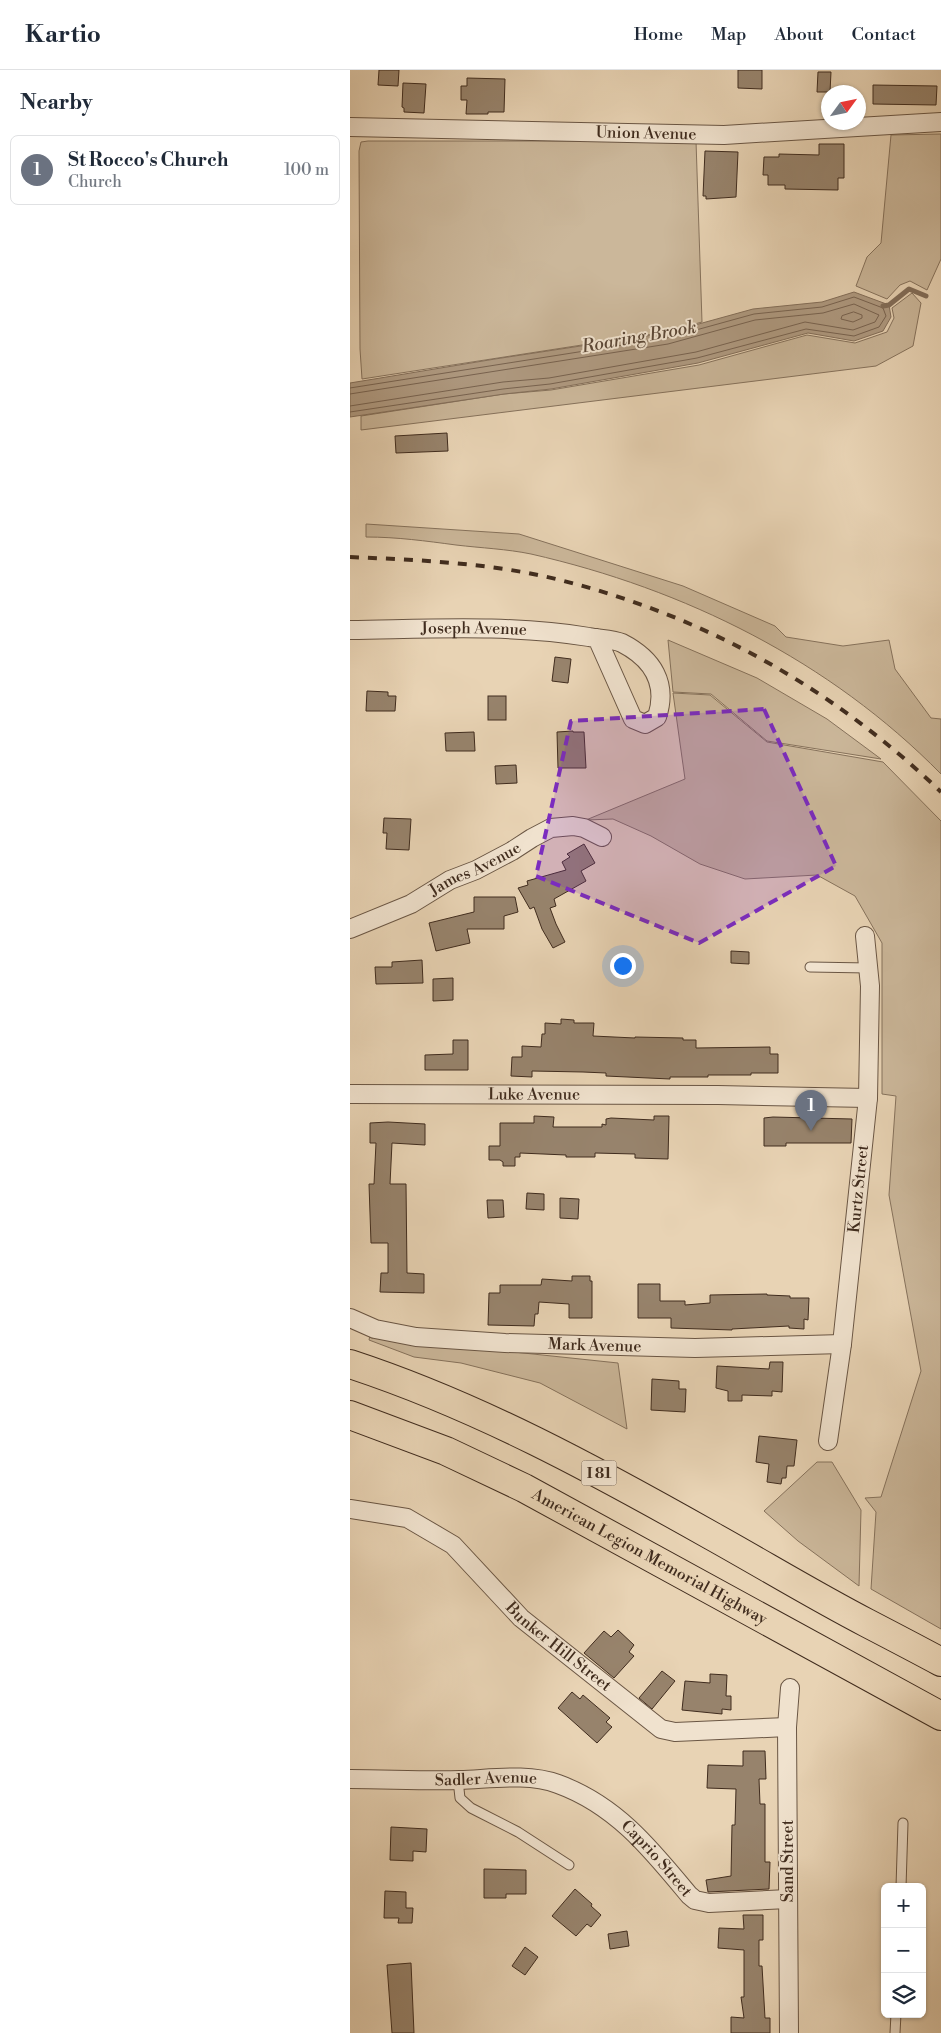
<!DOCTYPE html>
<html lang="en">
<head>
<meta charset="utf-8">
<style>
	:root { --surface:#fff; --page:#f6f6f7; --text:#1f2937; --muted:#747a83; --line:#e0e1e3; --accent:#ea580c }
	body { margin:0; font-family:"Libre Bodoni",serif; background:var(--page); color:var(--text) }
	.controls { position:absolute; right:15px; bottom:15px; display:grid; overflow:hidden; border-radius:8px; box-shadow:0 1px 4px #0004 }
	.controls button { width:45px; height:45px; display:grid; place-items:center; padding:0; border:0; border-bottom:1px solid var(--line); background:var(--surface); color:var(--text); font:25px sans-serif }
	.compass { position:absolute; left:471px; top:15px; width:45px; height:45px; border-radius:50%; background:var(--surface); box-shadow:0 1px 4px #0004; rotate:57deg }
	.you { position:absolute; left:272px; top:895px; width:18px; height:18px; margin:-12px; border:4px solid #fff; border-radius:50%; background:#1a73e8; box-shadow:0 0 0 8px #1a73e833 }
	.badge { display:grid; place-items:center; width:32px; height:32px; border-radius:50%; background:var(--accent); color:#fff; font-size:16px; font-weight:700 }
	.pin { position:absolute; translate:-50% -41px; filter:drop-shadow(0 1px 2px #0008) }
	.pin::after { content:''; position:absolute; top:26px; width:18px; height:15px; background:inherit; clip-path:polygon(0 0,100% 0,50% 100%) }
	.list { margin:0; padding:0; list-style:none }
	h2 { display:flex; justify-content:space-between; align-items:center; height:65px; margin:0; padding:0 20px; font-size:21px }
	h2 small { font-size:16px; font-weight:400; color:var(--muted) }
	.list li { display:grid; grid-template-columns:32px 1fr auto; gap:15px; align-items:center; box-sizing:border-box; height:70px; margin:0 10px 10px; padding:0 10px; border:1px solid var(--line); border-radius:8px }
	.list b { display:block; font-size:19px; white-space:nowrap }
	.list p { margin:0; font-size:16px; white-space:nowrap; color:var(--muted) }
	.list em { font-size:16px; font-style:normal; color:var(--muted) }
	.icon { flex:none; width:28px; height:28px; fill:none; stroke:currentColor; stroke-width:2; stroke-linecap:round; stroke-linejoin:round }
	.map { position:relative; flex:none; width:591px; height:1963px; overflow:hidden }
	header { display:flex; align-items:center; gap:30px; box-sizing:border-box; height:70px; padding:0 25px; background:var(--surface); border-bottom:1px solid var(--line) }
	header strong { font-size:24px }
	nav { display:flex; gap:28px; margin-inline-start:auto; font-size:18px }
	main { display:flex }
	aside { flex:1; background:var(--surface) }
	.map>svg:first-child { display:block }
</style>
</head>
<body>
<header>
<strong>Kartio</strong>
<nav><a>Home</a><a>Map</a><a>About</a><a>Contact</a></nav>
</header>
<main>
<aside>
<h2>Nearby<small></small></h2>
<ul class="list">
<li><span class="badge" style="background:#6b7280">1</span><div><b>St Rocco's Church</b><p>Church</p></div><em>100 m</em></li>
</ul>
</aside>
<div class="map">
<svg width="591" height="1963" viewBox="0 0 591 1963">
	<rect width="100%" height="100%" fill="#e8d3b4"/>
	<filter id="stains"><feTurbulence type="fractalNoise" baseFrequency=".004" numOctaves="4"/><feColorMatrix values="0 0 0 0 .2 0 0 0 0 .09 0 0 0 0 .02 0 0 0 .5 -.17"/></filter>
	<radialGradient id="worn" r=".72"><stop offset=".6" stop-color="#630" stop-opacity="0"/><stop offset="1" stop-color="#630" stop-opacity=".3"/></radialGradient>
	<!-- green -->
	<g fill="#cbb79a" stroke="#86725c">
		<path d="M591,64V189L577,220L560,211L550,215L537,229L506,216L517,187L531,173L541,65Z"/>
		<path d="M18,71H346L352,252L316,262L12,309L10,279L9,81L11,72Z"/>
		<path d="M562,223L571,233L563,276L526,296L11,360V346L154,324L201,320L349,295L457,265L505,273L537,262L544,248L542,238Z"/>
		<path d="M16,454L169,464L333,516L425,556L436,567L493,576L539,570L545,599L581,648L591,649V704C480,591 335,519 181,484C157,479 131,478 106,475C76,471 47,467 16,467Z"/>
		<path d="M318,570L407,608L477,649L531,689L417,671L361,624L323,622Z"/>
		<path d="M323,623L360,625L417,672L533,692L591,751V1559L521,1519L526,1442L515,1428L531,1427L571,1301L539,1125L546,1026L532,1024V873L505,826L467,805L395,809L350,794L301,766L263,749L236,750L335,709Z"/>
		<path d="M21,1261L69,1272L268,1293L277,1359L190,1313L111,1293L64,1287L19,1270Z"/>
		<path d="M467,1392H482L511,1440L509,1516L448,1471L414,1441Z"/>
	</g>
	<!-- water -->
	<path fill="#af9a81" stroke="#836e59" d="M504,222L539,235L541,247L533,261L504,271L458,263L348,293L201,319L154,324L0,347V313L145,289L316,263L403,239L472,232Z"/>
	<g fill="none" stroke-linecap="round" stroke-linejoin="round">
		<!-- shore -->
		<g stroke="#786350" stroke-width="1">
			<path d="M504,242L512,245V248L503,252L491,249L492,246Z"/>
			<path d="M0,318L317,268L404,244L472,237L504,227L533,238L536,246L529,257L504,266L456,259L347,288L200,314L153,319L0,342"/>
			<path d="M0,324L318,274L405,250L473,243L504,234L529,245L525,252L503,260L455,252L346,282L199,308L153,312L0,336"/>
		</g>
		<!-- stream -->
		<path stroke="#836e59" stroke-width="5" d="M533,236L539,235L559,219L576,226"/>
	</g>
	<!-- building -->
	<g fill="#97836c" stroke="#402c1e">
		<path d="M29,0H49L48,16L28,15Z"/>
		<path d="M388,0H412V19L388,18Z"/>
		<path d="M468,2H481L480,22H467Z"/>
		<path d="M117,8L155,9L154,42H138V44H116L117,30H111V16H117Z"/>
		<path d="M53,13L76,14L74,43L54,42V38L52,37Z"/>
		<path d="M523,15L587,16L586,35L523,34Z"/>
		<path d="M469,74H494V108H488V120L435,119V115H418V105H413L414,87H429V84L469,85Z"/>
		<path d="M355,81L388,82L386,127L356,129V126H353Z"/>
		<path d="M97,363L98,381L46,383L45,366Z"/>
		<path d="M205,587L221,589L218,613L202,611Z"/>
		<path d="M17,621L38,622V626H46L45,641H16Z"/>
		<rect x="138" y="626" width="18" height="24"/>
		<path d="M223,661V662H234L236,698H208L207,662Z"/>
		<path d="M124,662L125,681H96L95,663Z"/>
		<path d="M166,695L167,713L146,714L145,696Z"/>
		<path d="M34,748L61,749L59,780L36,779L37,763H33Z"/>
		<path d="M234,774L245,793L231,801L236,811L204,829L206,836L200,838L206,854L215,872L203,878L192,859L184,837L180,839L168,818L178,815L177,811L216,800L212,792L220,787L217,784Z"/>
		<path d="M124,827H165L168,842L154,846V859H117L120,873L86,881L79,853L124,842Z"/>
		<path d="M381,881L399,882V894L381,893Z"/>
		<path d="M72,890L73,913L26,914L25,897H42V892Z"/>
		<path d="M103,908V930L83,931V909Z"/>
		<path d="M211,949L224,950V953H244L243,966L285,968V967L333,968V970H346V978L420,977V984H428V1003H401V1005H358V1007H320V1009L256,1006V1003L233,1002L182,1001V1007L161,1006L162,987H172V976L191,977L192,964H195V953L211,954Z"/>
		<path d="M103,970H118V1000H75V985L103,984Z"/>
		<path d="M184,1046L204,1047L203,1057H252V1054L256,1055V1049L261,1048L304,1050V1046H319L318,1089L285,1088V1084L245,1083V1087H216V1085L170,1083V1087H165V1096H153V1092L150,1090H139V1076H150V1053H184Z"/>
		<path d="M423,1047L502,1049L501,1073H436V1076H414V1048Z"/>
		<path d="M38,1052L75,1054V1075L42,1073L40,1114H56L57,1203L74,1204V1223L30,1222L31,1203H38V1173H21L19,1114H24L26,1073H20V1053Z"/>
		<path d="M177,1123L194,1124V1140L176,1139Z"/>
		<path d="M210,1128L229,1129L228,1149L210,1148Z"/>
		<path d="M137,1130H153L154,1147L138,1148Z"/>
		<path d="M222,1206H240V1211H242V1248H219V1234L189,1232L188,1244H185L184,1256L138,1255L139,1223H150V1215H191L192,1209L222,1211Z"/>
		<path d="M288,1214H310V1231H335V1235L360,1233V1225L417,1224V1225L440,1226V1228H459L458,1250L454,1249V1259L439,1258V1256L382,1259V1260L321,1258V1248H288Z"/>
		<path d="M420,1292H433L432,1322L422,1321V1326L392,1325V1331H378V1321L366,1318L367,1296L419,1299Z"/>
		<path d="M302,1309L329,1311V1319H336L335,1342L301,1340Z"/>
		<path d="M409,1366L447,1370L444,1396H437L436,1408H432L431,1414L417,1412L419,1394L406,1392Z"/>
		<path d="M268,1560L284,1575L279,1582L284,1586L264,1608L234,1583L254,1561L261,1567Z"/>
		<path d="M312,1601L325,1611L302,1639L289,1628Z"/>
		<path d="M360,1604L377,1605L376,1626H381V1640L372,1639V1644L332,1640L335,1611L360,1613Z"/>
		<path d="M222,1622L230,1629L233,1625L260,1648L256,1652L262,1657L247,1673L208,1638Z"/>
		<path d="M393,1681H415L416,1709H409L410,1734H415V1792H420L419,1819L358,1822L356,1810L381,1806L382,1755H385L386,1719L357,1718L358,1695L393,1696Z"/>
		<path d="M41,1757L77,1759L76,1782L63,1781V1791L40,1790Z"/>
		<path d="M134,1799L176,1800V1824H156V1828H134Z"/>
		<path d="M225,1819L242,1834L241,1836L251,1845L241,1857L237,1854L226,1866L202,1846Z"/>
		<path d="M35,1821L56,1822V1838H63L62,1853H48L49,1848H34Z"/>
		<path d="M393,1845H413V1870H409V1896H412L415,1948H420V1963H381V1947L394,1948L391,1927H394V1880L368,1878L369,1858L394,1859Z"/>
		<path d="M277,1861L279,1876L260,1879L258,1864Z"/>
		<path d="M175,1877L188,1887L175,1905L162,1896Z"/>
		<path d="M61,1893L64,1963H42L37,1895Z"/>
	</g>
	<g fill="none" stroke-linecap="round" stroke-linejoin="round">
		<!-- lane casing -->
		<g stroke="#6a5644" stroke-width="11">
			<g id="lane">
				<path d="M460,897L518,898"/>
				<path d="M108,1710L110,1728L121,1738L168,1762L219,1795"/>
				<path d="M551,1817L553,1753"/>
				<path d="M545,1963L546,1944"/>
			</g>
		</g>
		<!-- street casing -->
		<g stroke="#6a5644" stroke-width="20">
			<g id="street">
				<path id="s1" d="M0,57L374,65L591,52"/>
				<path id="s2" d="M0,560C79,559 160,554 239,567C249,569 263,569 272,573C303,589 318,613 307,647L295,654L283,649L247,568"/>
				<path id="s3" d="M0,859L61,834L100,810L126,800L162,781L182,768L201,758L223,756L234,758L252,767"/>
				<path id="s4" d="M0,1024L368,1025L518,1028"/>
				<path id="s5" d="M0,1248L25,1259L66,1267L155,1273L345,1278L492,1274"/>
				<path id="s6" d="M478,1371L492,1274L518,1028L520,916L515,866"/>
				<path id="s7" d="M0,1439L57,1448L103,1475L171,1548L311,1659L325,1662L437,1657"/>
				<path id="s8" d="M0,1709C37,1709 73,1711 110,1710C141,1709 178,1703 208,1714C266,1735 301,1779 339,1825L345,1830L359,1833L438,1829"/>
				<path d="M439,1963L437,1657L440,1618"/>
			</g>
		</g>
		<!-- highway casing -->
		<g stroke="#402c1e" stroke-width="30">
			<g id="highway">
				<path d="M0,1294C128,1336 245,1400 362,1466C414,1495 465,1526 517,1553C542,1566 567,1579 591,1592"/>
				<path id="s9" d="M0,1345L96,1381L174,1418L591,1646"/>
			</g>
		</g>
		<!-- lane -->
		<use href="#lane" stroke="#f0e2ce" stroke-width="9"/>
		<!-- street -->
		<use href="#street" stroke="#f0e2ce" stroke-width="18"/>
		<!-- highway -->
		<use href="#highway" stroke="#e8d3b4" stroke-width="28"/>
		<!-- rail -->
		<path stroke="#402c1e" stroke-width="4" stroke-dasharray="9 9" stroke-linecap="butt" d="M0,487C70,490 142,493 210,510C355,546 484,619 591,722"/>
	</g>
	<!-- marked area -->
	<path fill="#7b2cbf" fill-opacity="0.2" stroke="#7b2cbf" stroke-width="4" stroke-dasharray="10 6" stroke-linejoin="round" d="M414,639L486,796L349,873L186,806L221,651Z"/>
	<g text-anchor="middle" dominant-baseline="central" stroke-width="4" stroke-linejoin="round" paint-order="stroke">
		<!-- shield labels -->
		<rect fill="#f0e2ce" stroke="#756353" stroke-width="1" x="231.5" y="1390.5" width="35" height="25" rx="4"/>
		<g font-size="15" font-weight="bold" fill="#402c1e">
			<text x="249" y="1403">I 81</text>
		</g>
		<!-- street labels -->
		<g font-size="16" fill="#402c1e" stroke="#f0e2ce">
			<text stroke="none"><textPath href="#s1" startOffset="296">Union Avenue</textPath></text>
			<text stroke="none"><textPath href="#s2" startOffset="124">Joseph Avenue</textPath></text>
			<text stroke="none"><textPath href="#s3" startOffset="139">James Avenue</textPath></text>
			<text stroke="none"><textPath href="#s4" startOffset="184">Luke Avenue</textPath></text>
			<text stroke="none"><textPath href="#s6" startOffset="254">Kurtz Street</textPath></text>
			<text stroke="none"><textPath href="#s5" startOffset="248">Mark Avenue</textPath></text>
			<text stroke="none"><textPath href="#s9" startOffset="332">American Legion Memorial Highway</textPath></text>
			<text stroke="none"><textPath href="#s7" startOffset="258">Bunker Hill Street</textPath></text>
			<text stroke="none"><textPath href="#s8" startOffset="136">Sadler Avenue</textPath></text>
			<text stroke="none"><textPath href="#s8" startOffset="334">Caprio Street</textPath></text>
			<text transform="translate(438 1791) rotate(-90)">Sand Street</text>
		</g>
		<!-- water labels -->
		<g font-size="18" font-style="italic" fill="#5c4837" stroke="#f0e2ce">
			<text transform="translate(289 267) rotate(-10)">Roaring Brook</text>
		</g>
	</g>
	<rect width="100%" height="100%" filter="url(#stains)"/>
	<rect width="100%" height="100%" fill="url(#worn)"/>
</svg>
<div class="controls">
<button>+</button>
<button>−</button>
<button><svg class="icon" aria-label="layers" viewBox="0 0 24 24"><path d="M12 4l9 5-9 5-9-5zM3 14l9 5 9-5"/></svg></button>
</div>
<svg class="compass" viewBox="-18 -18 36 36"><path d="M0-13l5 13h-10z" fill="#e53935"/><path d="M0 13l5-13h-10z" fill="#747a83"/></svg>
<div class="you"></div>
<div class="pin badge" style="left:461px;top:1061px;background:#6b7280">1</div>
</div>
</main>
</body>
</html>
